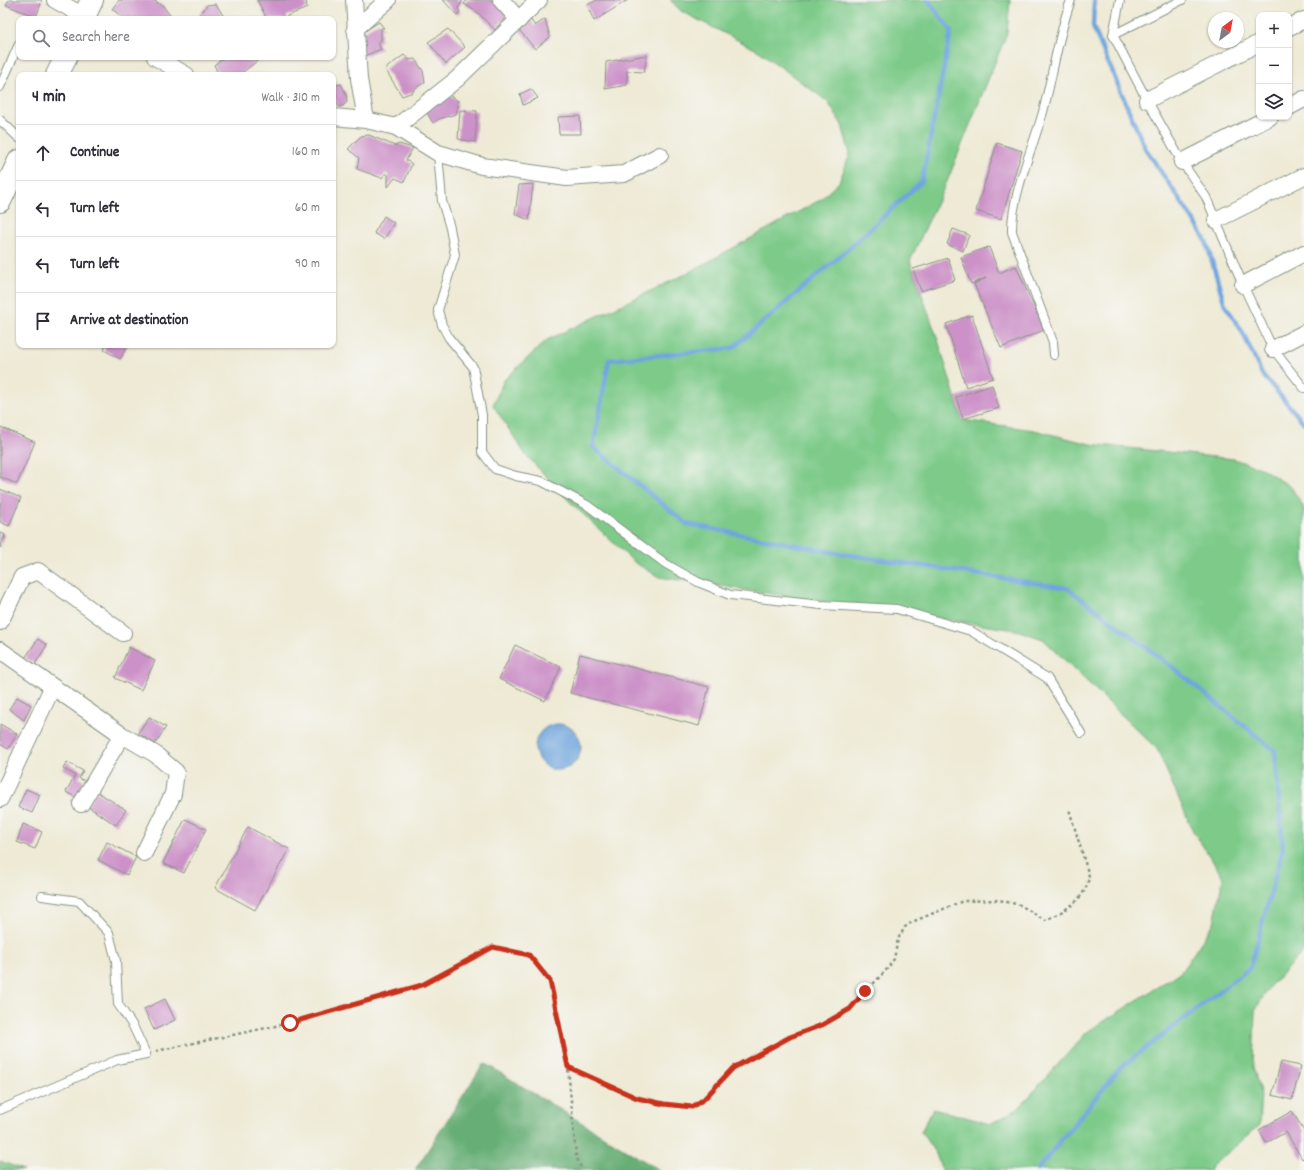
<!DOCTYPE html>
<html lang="en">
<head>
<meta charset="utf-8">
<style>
	:root { --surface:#fff; --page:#f2f2f3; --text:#2b2b33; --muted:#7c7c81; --line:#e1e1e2 }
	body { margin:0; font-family:Dekko,sans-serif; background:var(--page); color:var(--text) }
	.controls { position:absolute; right:12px; top:12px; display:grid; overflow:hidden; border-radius:8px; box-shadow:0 1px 3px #0004 }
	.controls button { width:36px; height:36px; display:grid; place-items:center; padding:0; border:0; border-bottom:1px solid var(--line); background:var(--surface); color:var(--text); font:20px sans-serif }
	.compass { position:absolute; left:1208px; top:12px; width:36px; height:36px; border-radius:50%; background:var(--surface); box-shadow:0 1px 3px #0004; rotate:32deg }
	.stop { position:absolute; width:12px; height:12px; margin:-9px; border:3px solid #c8321e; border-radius:50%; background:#fff }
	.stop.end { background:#c8321e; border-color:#fff; box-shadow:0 1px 4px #0008 }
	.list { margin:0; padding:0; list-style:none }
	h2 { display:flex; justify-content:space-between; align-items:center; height:52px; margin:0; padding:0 16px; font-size:17px }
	h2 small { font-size:13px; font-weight:400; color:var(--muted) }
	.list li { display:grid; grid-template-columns:26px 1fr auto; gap:12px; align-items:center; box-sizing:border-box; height:56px; padding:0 16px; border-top:1px solid var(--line) }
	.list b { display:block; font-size:15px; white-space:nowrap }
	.list em { font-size:13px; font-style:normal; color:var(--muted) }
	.icon { flex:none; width:22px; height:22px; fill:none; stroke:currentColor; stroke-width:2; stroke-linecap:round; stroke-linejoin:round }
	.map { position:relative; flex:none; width:1304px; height:1170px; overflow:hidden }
	.search { position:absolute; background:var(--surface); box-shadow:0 1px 3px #0004; left:16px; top:16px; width:320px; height:44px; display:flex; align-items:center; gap:10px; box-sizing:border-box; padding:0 14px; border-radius:8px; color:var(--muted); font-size:15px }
	.panel { position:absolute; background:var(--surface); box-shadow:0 1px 3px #0004; left:16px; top:72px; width:320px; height:276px; border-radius:8px }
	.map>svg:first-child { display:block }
</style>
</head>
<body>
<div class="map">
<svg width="1304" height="1170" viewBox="0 0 1304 1170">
	<rect width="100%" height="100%" fill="#f6f6f2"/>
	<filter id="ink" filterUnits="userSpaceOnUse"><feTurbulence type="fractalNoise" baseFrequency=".025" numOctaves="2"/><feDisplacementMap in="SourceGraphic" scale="8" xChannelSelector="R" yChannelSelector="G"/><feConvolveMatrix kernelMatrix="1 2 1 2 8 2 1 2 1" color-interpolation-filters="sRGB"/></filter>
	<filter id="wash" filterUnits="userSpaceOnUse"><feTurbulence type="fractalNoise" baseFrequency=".012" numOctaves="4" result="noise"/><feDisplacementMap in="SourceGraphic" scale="16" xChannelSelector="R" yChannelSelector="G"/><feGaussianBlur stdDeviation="0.9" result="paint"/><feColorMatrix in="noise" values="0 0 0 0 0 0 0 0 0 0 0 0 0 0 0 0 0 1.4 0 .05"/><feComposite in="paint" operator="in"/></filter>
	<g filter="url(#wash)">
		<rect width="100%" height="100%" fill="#eeead5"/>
		<!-- green -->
		<g fill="#7dca89" stroke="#4e845e">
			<path d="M670,0H1010L1007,33L948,179L910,261L938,340L962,420L1034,430L1090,444L1234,459L1263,469L1291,487L1304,508V951L1270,986L1255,1010L1253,1067L1261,1095L1259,1126L1211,1167L1210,1170H942L936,1154L921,1132L933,1108L990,1124L1018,1109L1087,1032L1181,972L1214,923L1223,877L1193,831L1157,749L1043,639L1016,630L659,577L634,562L568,500L525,454L493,405L504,380L547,340L684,275L820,200L839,182L850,154L842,125L828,102L759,51L681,11Z"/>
			<path d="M0,1161L23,1170H0Z"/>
		</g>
		<!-- forest -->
		<path fill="#66ae75" stroke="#427654" d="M484,1063L659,1170H415Z"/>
		<!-- water -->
		<circle fill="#6fa5dd" stroke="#477188" cx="558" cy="747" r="23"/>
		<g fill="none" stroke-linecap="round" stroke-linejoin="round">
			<!-- stream -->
			<g stroke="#6fa5dd" stroke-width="4.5">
				<path d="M928,0L951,31L922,181L847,250L733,348L609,360L593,447L687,524L837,553L1067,588L1171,666L1275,751L1283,848L1250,968L1120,1068L1037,1170"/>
				<path d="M1094,0L1093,27L1145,148L1198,227L1206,241L1225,305L1242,331L1262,374L1304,423"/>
			</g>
		</g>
		<g id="blocks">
			<!-- building -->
			<g fill="#cc91c8">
				<path d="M9,0H40L42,1L36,17L6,5Z"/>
				<path d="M119,0H153L163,6L172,18L125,19L112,9Z"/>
				<path d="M257,0H306L307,8L287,16V19H267Z"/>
				<path d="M443,0H463L458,8L460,12L457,15Z"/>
				<path d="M467,0H498L507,15L495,30L477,12L464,4Z"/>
				<path d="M597,0H628L594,21L587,5Z"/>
				<path d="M216,4L224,17L202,19L199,15L207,5Z"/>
				<path d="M528,16L535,26L545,19L550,37L535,49L516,26Z"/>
				<path d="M379,22L384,28H381V40L378,43L381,49L364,56L357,36Z"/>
				<path d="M448,29L465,47L446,64L428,42Z"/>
				<path d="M404,55L409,60L415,59L423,71L425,82L414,89L413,92L402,96L385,69Z"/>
				<path d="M647,55L644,72L627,71V85L605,89L606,62Z"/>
				<path d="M225,57H260L261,58L239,75H219L214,65Z"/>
				<path d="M341,84L346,94L347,102L343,106L339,107L333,95V85Z"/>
				<path d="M531,89L538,98L523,105L520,94Z"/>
				<path d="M447,94L458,101L456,114L439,119L433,123L425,109Z"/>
				<path d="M460,110L477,111L475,142L458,139Z"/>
				<path d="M580,116L581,134H559L558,117Z"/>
				<path d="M369,135L395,146L399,144L413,148L406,160L412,164L404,182L395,178L388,187V175L386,173L382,178L357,169L359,158L348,149L361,136Z"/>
				<path d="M997,143L1022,151L1001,219L976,211Z"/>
				<path d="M533,184L529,220L515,214L519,185Z"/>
				<path d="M384,216L394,223L384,239L374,233Z"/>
				<path d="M953,229L969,235L963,251L947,244Z"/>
				<path d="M989,247L999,273L1016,266L1044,330L1001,348L974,284L986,278L971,284L961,257Z"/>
				<path d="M948,258L955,280L921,291L913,269Z"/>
				<path d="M972,315L993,378L966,387L946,324Z"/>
				<path d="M106,345H128L120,359L104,350Z"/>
				<path d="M992,385L999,408L963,419L956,397Z"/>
				<path d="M0,427L35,442L17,484L0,477Z"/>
				<path d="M0,489L21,498L9,526L0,522Z"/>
				<path d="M0,532L5,535L0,548Z"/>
				<path d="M38,639L47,645L35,664L25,658Z"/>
				<path d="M515,645L561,667L545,701L499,679Z"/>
				<path d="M129,647L155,661L141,690L115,678Z"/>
				<path d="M580,654L709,687L699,726L570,693Z"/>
				<path d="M17,697L31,705L24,720L9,709Z"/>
				<path d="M149,717L166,727L155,744L138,733Z"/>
				<path d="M0,724L17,734L8,749L0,744Z"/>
				<path d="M67,762L83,771L79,778L86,782L77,798L66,792L75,775L63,769Z"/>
				<path d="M26,789L40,795L32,813L18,807Z"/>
				<path d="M96,791L126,810L116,825L87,806Z"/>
				<path d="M185,819L206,829L184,873L163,863Z"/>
				<path d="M23,824L42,832L35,849L17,842Z"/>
				<path d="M248,827L289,849L255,910L215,888Z"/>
				<path d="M107,842L136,857L127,875L98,860Z"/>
				<path d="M165,999L175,1020L154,1030L144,1009Z"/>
				<path d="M1281,1062L1301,1066L1292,1100L1272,1095Z"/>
				<path d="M1292,1111L1304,1131V1158L1302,1159L1286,1132L1266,1143L1259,1130Z"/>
			</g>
		</g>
	</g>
	<g filter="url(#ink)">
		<use href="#blocks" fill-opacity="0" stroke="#869484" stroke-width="1"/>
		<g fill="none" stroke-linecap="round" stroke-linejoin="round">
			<!-- service casing -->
			<g stroke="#869484" stroke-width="10">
				<g id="service">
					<path d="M1120,0L1113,35L1147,100L1182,162L1206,197L1243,285L1273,349L1304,388"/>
					<path d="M1113,35L1182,0"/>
					<path d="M0,87L19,44"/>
					<path d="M0,120L19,138"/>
					<path d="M438,153L442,201L450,228L455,255L438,310L442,325L449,338L473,367L482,415V452L495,469L516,476L541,481L587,505L666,564L698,582L730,595L821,605L897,609L971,631L1047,678L1081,733"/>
					<path d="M1054,355L1053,342L1012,232C1011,197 1033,147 1043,112C1053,74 1058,36 1071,0"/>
					<path d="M0,1110L117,1060L146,1054L133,1026L118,1004L116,961L109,933L79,901L42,896"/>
				</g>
			</g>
			<!-- minor casing -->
			<g stroke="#869484" stroke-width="18">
				<g id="minor">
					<path d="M55,0L89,19"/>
					<path d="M354,0L359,79L366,120"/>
					<path d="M501,0L519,20"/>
					<path d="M1289,27L1304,20"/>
					<path d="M355,29L388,0"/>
					<path d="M155,57L186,75"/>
					<path d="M1147,100L1259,43"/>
					<path d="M1289,107L1304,99"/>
					<path d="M333,117L366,120L396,127L438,153L482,166L567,178L624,174L660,155"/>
					<path d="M396,127L457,79L539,0"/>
					<path d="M1182,162L1270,117"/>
					<path d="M1216,220L1304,176"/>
					<path d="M1243,285L1304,253"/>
					<path d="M1273,349L1304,333"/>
					<path d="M0,622L22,577L38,571L123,633"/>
					<path d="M0,650L122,735L155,754L176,772L173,794L144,853"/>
					<path d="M0,799L52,688"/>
					<path d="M81,804L122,735"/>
				</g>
			</g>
			<!-- trunk casing -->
			<g stroke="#869484" stroke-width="24">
				<g id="trunk">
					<path d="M83,19L92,0"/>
					<path d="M57,75L66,57"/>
					<path d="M0,201L19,161"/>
				</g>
			</g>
			<!-- path -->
			<g stroke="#869484" stroke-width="2.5" stroke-dasharray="3 3" stroke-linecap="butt">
				<path d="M156,1051L290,1023L422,985L493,947L529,955L551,981L568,1067L576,1156L582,1170"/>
				<path d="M568,1067L637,1098L664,1105L692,1107L704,1099L733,1068L750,1058L790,1037L822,1025L850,1009L887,969L894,959L898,939L905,927L912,922L963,901L999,900L1020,905L1045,920C1065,911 1086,900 1089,876L1069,809"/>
			</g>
			<!-- service -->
			<use href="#service" stroke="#fff" stroke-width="8"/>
			<!-- minor -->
			<use href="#minor" stroke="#fff" stroke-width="16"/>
			<!-- trunk -->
			<use href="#trunk" stroke="#fff" stroke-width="22"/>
		</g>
	</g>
	<g fill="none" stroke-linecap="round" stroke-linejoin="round" filter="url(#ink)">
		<!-- route -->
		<path stroke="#c8321e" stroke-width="5" d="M290,1023L422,985L493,947L529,955L550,981L568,1067L637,1098L664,1104L692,1107L704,1099L733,1068L790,1037L822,1025L850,1009L865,991"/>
	</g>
</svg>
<div class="controls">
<button>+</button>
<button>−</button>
<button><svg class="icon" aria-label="layers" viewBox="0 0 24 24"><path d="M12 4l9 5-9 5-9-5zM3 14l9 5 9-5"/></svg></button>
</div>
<svg class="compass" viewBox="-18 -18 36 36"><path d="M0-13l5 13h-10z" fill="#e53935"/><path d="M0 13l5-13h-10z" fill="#7c7c81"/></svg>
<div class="stop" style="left:290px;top:1023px"></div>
<div class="stop end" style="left:865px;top:991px"></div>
<div class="search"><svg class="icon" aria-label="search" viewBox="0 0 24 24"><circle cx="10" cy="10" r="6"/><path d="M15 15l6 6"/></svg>Search here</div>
<section class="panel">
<h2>4 min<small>Walk · 310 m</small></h2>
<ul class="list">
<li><svg class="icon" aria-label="ahead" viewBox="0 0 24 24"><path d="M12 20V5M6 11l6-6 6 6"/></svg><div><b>Continue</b></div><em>160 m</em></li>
<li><svg class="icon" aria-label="left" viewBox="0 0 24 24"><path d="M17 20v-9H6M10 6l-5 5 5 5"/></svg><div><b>Turn left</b></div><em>60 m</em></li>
<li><svg class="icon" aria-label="left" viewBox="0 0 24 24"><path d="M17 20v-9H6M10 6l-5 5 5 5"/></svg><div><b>Turn left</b></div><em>90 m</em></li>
<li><svg class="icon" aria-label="arrive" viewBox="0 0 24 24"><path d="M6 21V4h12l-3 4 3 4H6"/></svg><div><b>Arrive at destination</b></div></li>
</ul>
</section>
</div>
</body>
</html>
